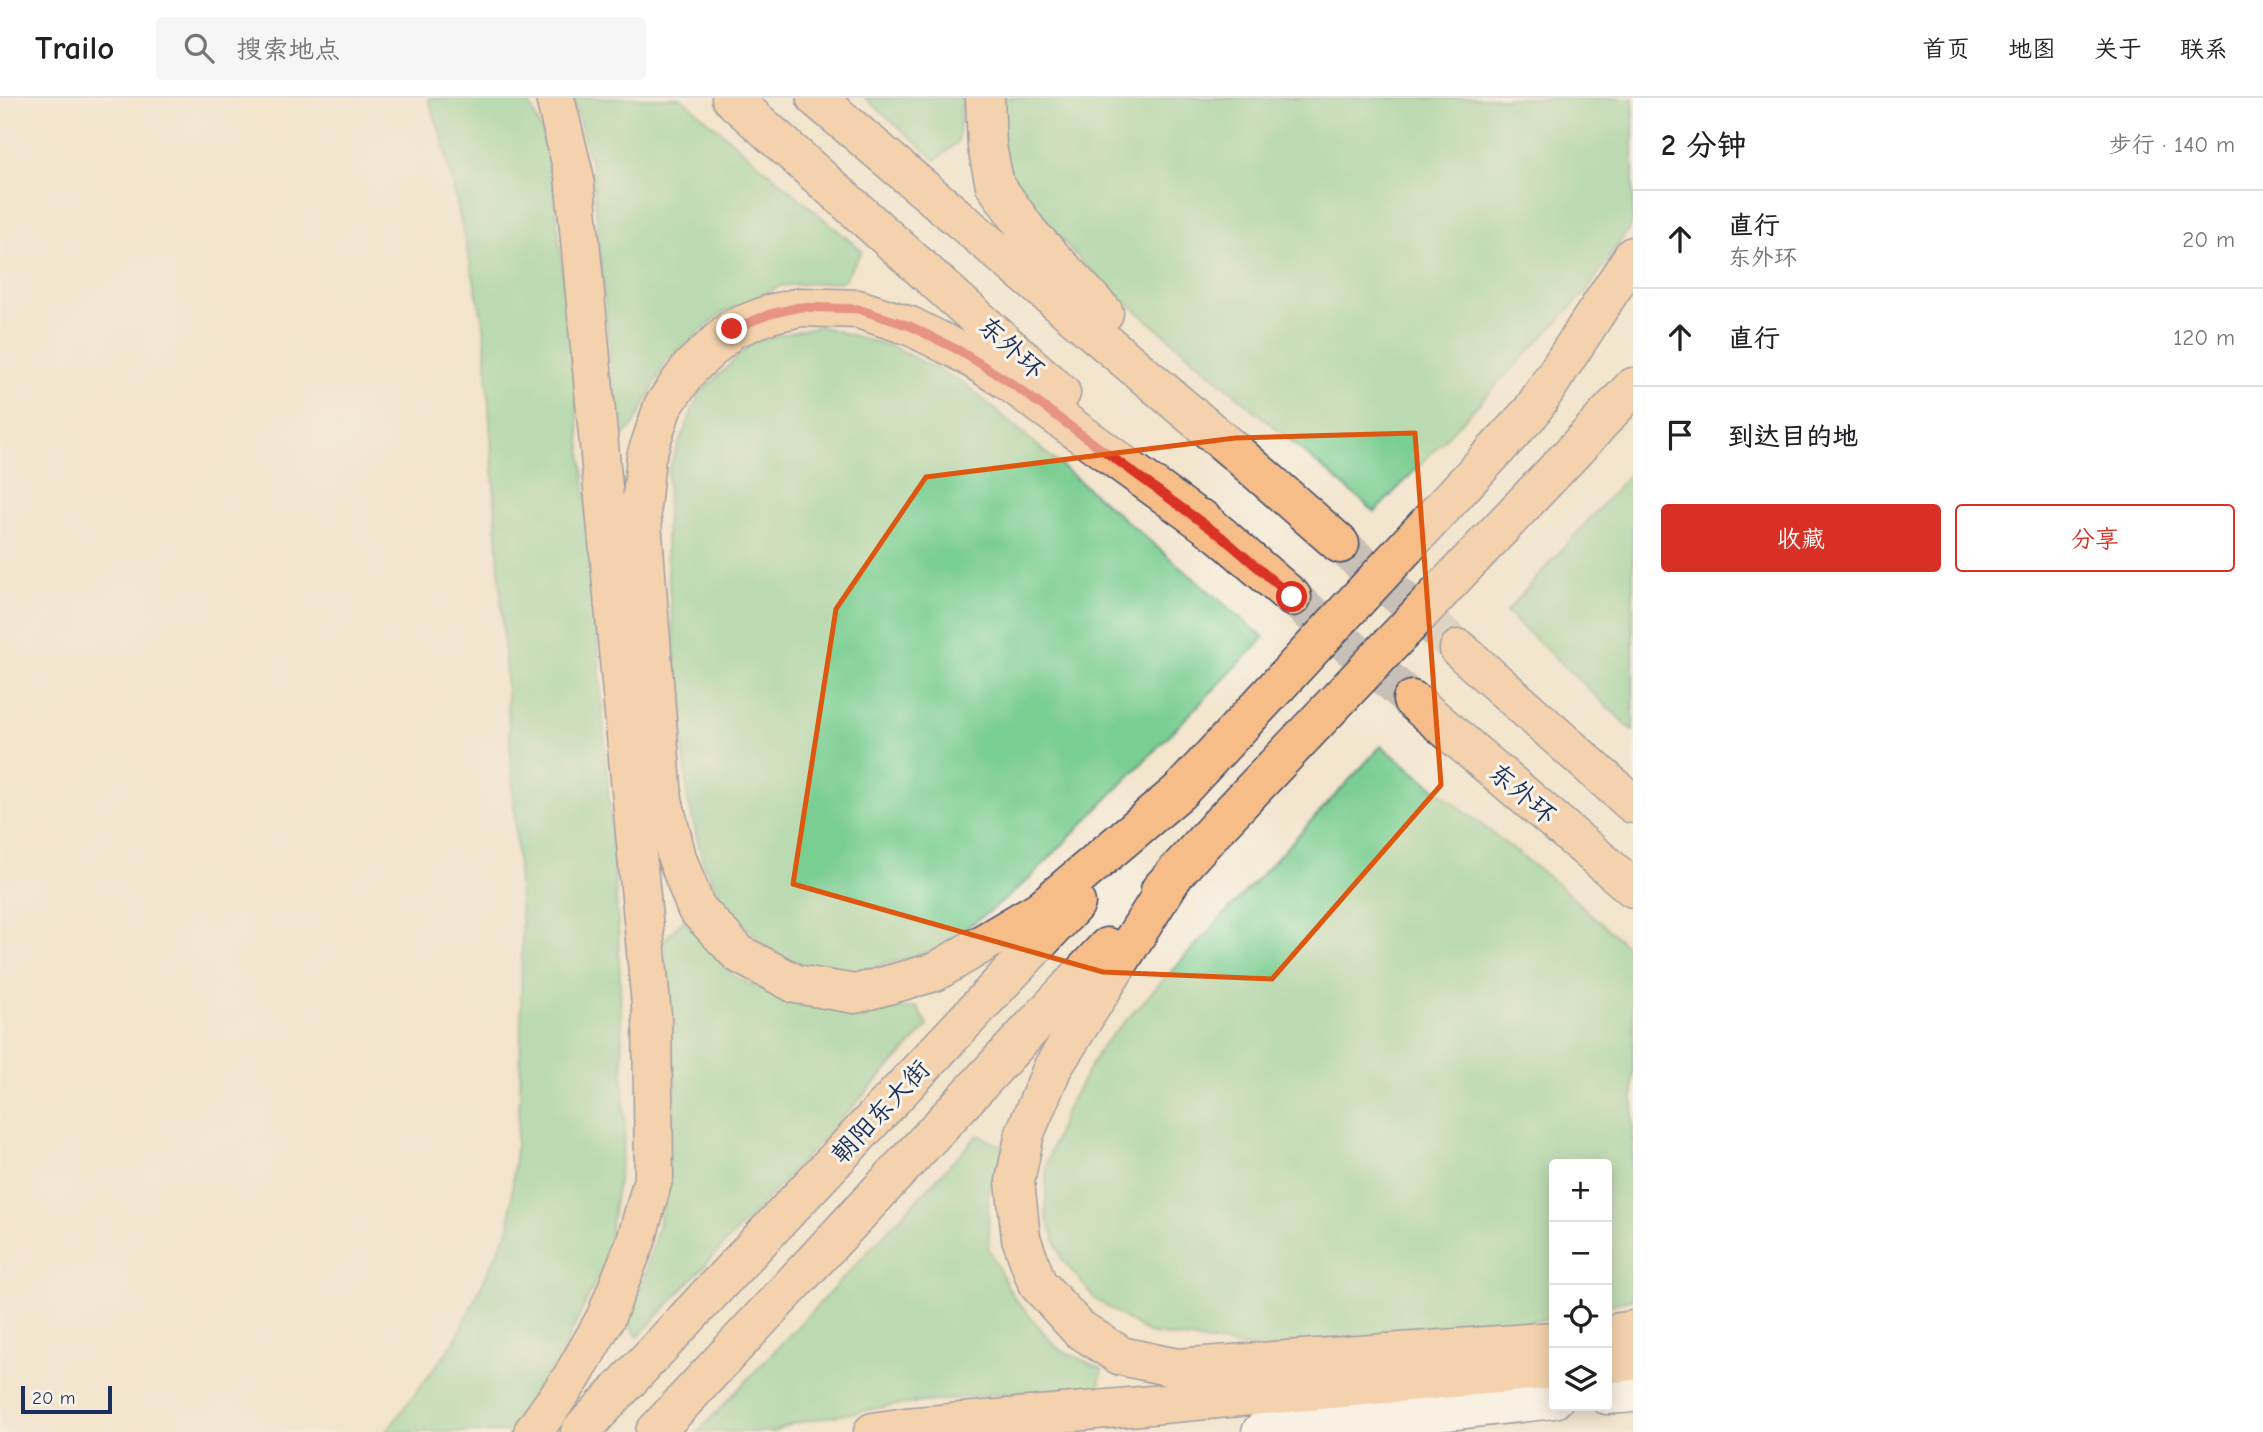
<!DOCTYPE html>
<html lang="zh">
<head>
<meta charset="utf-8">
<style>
	:root { --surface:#fff; --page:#f6f6f6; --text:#202124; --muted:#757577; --line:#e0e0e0; --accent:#d93025 }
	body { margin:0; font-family:"Comic Neue","LXGW WenKai TC",sans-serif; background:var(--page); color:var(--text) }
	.controls { position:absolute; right:21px; bottom:21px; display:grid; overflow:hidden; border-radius:7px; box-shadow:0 4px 18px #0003 }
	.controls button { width:63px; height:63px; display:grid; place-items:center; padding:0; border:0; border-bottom:2px solid var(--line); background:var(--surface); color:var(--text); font:35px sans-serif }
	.scale { position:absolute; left:21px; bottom:18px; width:91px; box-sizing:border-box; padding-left:7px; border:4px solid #1b2f5e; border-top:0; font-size:19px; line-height:24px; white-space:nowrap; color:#1b2f5e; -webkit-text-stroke:5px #f7f3e8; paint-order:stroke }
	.stop { position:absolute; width:21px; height:21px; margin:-16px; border:5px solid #d93025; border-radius:50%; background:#fff }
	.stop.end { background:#d93025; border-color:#fff; box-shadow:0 2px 7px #0008 }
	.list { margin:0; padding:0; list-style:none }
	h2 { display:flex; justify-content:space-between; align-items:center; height:91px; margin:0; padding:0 28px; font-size:30px }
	h2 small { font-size:23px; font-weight:400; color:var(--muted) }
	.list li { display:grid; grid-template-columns:46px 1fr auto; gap:21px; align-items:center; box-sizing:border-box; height:98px; padding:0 28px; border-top:2px solid var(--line) }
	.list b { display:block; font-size:26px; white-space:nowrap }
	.list p { margin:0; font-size:23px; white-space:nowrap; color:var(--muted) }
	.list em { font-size:23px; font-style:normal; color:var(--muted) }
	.actions { display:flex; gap:14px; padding:21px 28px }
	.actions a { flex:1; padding:16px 0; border:2px solid var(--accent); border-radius:7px; text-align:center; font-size:24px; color:var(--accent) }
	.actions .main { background:var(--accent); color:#fff }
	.icon { flex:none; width:38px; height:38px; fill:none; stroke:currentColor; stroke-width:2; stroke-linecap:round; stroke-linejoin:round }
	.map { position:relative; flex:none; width:1633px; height:1334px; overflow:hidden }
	header { display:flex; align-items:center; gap:42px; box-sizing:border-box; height:98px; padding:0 35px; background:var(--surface); border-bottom:2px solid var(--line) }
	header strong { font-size:33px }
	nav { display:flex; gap:38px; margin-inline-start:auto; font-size:24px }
	.search { width:490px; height:63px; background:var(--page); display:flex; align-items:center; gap:18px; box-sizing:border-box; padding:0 24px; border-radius:7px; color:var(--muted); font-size:26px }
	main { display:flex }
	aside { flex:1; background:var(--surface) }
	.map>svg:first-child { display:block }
</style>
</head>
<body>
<header>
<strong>Trailo</strong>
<div class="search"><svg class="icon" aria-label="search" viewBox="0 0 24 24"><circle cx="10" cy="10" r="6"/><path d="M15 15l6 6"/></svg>搜索地点</div>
<nav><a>首页</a><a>地图</a><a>关于</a><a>联系</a></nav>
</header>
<main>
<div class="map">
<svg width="1633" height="1334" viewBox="0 0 1633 1334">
	<rect width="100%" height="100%" fill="#f7f3e8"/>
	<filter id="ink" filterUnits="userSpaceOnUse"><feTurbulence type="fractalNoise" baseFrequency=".0143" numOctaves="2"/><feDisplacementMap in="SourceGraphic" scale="14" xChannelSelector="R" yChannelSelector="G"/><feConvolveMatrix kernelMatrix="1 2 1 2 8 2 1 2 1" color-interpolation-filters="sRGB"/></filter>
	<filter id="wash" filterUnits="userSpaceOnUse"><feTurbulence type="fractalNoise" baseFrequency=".00686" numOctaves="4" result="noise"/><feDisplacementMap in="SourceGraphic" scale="28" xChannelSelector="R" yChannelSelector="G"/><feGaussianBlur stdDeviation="1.57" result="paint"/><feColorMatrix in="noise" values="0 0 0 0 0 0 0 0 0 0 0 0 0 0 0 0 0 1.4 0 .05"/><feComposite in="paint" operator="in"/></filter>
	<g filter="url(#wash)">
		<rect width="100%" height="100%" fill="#f3e4cc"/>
		<!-- green -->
		<g fill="#79ce92" stroke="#4a7e78" stroke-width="2">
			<path d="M428,0H527L550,52L589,428L618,826L625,1037L606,1161L563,1253L507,1334H386L454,1244L509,1130L520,999L522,837L484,228L442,39Z"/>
			<path d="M573,0H681L862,153L843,183L780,188L722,215L667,262L634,327L618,343L592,71Z"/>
			<path d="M865,0H963L958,44L936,62Z"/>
			<path d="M1000,0H1633V125L1586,194L1375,414L1094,177L1045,123L1004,64Z"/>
			<path d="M819,228L893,249L964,285L1264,540L1029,781L992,812L930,854L870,871L821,872L773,855L728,811L703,765L688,702L666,453L668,372L699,296L753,244Z"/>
			<path d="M1633,372V633L1506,514Z"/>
			<path d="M1381,648L1560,788L1633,854V1200L1607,1208V1066H1554V1220L1463,1234L1258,1251L1148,1235L1095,1201L1062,1161L1046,1118V1066L1066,1012L1101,949Z"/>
			<path d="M684,822L732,877L785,902L866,914L917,909L928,928L638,1239L628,1226L647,1169L667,1094L675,997L664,842Z"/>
			<path d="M978,1037L1005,1050L988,1097L989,1152L1014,1200L1057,1250L1102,1271L1098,1293L993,1296L891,1308L795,1325L773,1334H698Z"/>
		</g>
	</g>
	<g filter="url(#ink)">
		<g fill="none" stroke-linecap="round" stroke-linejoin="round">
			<!-- major-tunnel -->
			<g stroke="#c8c0b6" stroke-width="38" stroke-dasharray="38 19" stroke-linecap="butt">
				<path d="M1340,446L1459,551"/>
				<path d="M1292,499L1412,602"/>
			</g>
			<!-- minor casing -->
			<g stroke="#3b4a6e" stroke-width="41">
				<g id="minor">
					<path d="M1607,1297L1633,1295"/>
					<path d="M1261,1334L1554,1301"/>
				</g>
			</g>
			<!-- major casing -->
			<g stroke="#3b4a6e" stroke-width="41">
				<g id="major">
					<path d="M731,0L1061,295"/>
					<path d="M816,0L1240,358L1340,446"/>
					<path d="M985,0L987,49L995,87L1029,135L1104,215"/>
					<path d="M1531,314L1633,158"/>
					<path d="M1574,353L1633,289"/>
					<path d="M1202,421L1292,499"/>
					<path d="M1459,551L1633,706"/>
					<path d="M1412,602L1633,790"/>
					<path d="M1180,693L1041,811L935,874L855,896L796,886L739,856L696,810L677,760L663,702L641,410L646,359L663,308L690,270L732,231L770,216L800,209L858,211L910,228L960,253L1008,283L1222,438"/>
					<path d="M1176,774L1053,969L1025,1035L1015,1083L1021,1140L1037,1185L1078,1230L1121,1258L1177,1270L1554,1243"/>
					<path d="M1160,792L1218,728"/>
					<path d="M1607,1236L1633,1232"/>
					<path d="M1607,1266L1633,1263"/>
					<path d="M533,1334L572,1279L605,1221L636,1143L654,1078L652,918L574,77L555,0"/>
					<path d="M580,1334L1076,805"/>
					<path d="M655,1334L1107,849"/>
					<path d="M873,1334L906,1329L1554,1271"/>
				</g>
			</g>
			<!-- minor -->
			<use href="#minor" stroke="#fff" stroke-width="38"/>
			<!-- major -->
			<use href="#major" stroke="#f7bd88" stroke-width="38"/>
			<!-- major-bridge casing -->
			<g stroke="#3b4a6e" stroke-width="41" stroke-linecap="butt">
				<g id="major-bridge">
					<path d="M1180,693L1531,314"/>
					<path d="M1218,728L1574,353"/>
				</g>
			</g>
			<!-- major-bridge -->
			<use href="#major-bridge" stroke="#f7bd88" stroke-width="38"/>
		</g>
	</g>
	<g fill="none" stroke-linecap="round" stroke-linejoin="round" filter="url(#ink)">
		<!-- route -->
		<path stroke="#d93025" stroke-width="9" d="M732,231L770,216L800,209L858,211L910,228L960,253L1008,283L1222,439L1292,499"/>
	</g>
	<!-- marked area -->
	<path d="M0 0H1633V1334H0ZM1415,335L1441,687L1272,881L1103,874L793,786L836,511L926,379L1235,340Z" fill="#f3e4cc" fill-opacity=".55" fill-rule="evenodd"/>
	<path fill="none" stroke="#de5710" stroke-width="5" stroke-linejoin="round" d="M1415,335L1441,687L1272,881L1103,874L793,786L836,511L926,379L1235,340Z"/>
	<g text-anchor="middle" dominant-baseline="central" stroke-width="6" stroke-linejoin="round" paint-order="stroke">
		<!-- street labels -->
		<g font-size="26" fill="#1b2f5e" stroke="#f7f3e8">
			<text transform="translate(1011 250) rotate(42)">东外环</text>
			<text transform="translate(1522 696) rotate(40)">东外环</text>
			<text transform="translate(881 1014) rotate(-47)">朝阳东大街</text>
		</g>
	</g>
</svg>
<div class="controls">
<button>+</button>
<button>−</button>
<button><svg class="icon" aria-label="locate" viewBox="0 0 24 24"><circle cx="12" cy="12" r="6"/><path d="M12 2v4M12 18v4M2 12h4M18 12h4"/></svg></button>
<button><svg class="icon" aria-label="layers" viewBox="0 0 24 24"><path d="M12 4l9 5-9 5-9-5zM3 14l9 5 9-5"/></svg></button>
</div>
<div class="scale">20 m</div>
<div class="stop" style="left:1292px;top:499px"></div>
<div class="stop end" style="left:732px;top:231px"></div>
</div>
<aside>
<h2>2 分钟<small>步行 · 140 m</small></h2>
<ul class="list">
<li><svg class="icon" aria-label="ahead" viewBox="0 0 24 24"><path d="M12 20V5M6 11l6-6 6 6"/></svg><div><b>直行</b><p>东外环</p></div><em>20 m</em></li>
<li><svg class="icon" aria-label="ahead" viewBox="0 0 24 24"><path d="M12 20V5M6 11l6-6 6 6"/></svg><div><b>直行</b></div><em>120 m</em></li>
<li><svg class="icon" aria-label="arrive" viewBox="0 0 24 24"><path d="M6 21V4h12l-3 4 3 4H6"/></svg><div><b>到达目的地</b></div></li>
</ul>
<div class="actions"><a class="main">收藏</a><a>分享</a></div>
</aside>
</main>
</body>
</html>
